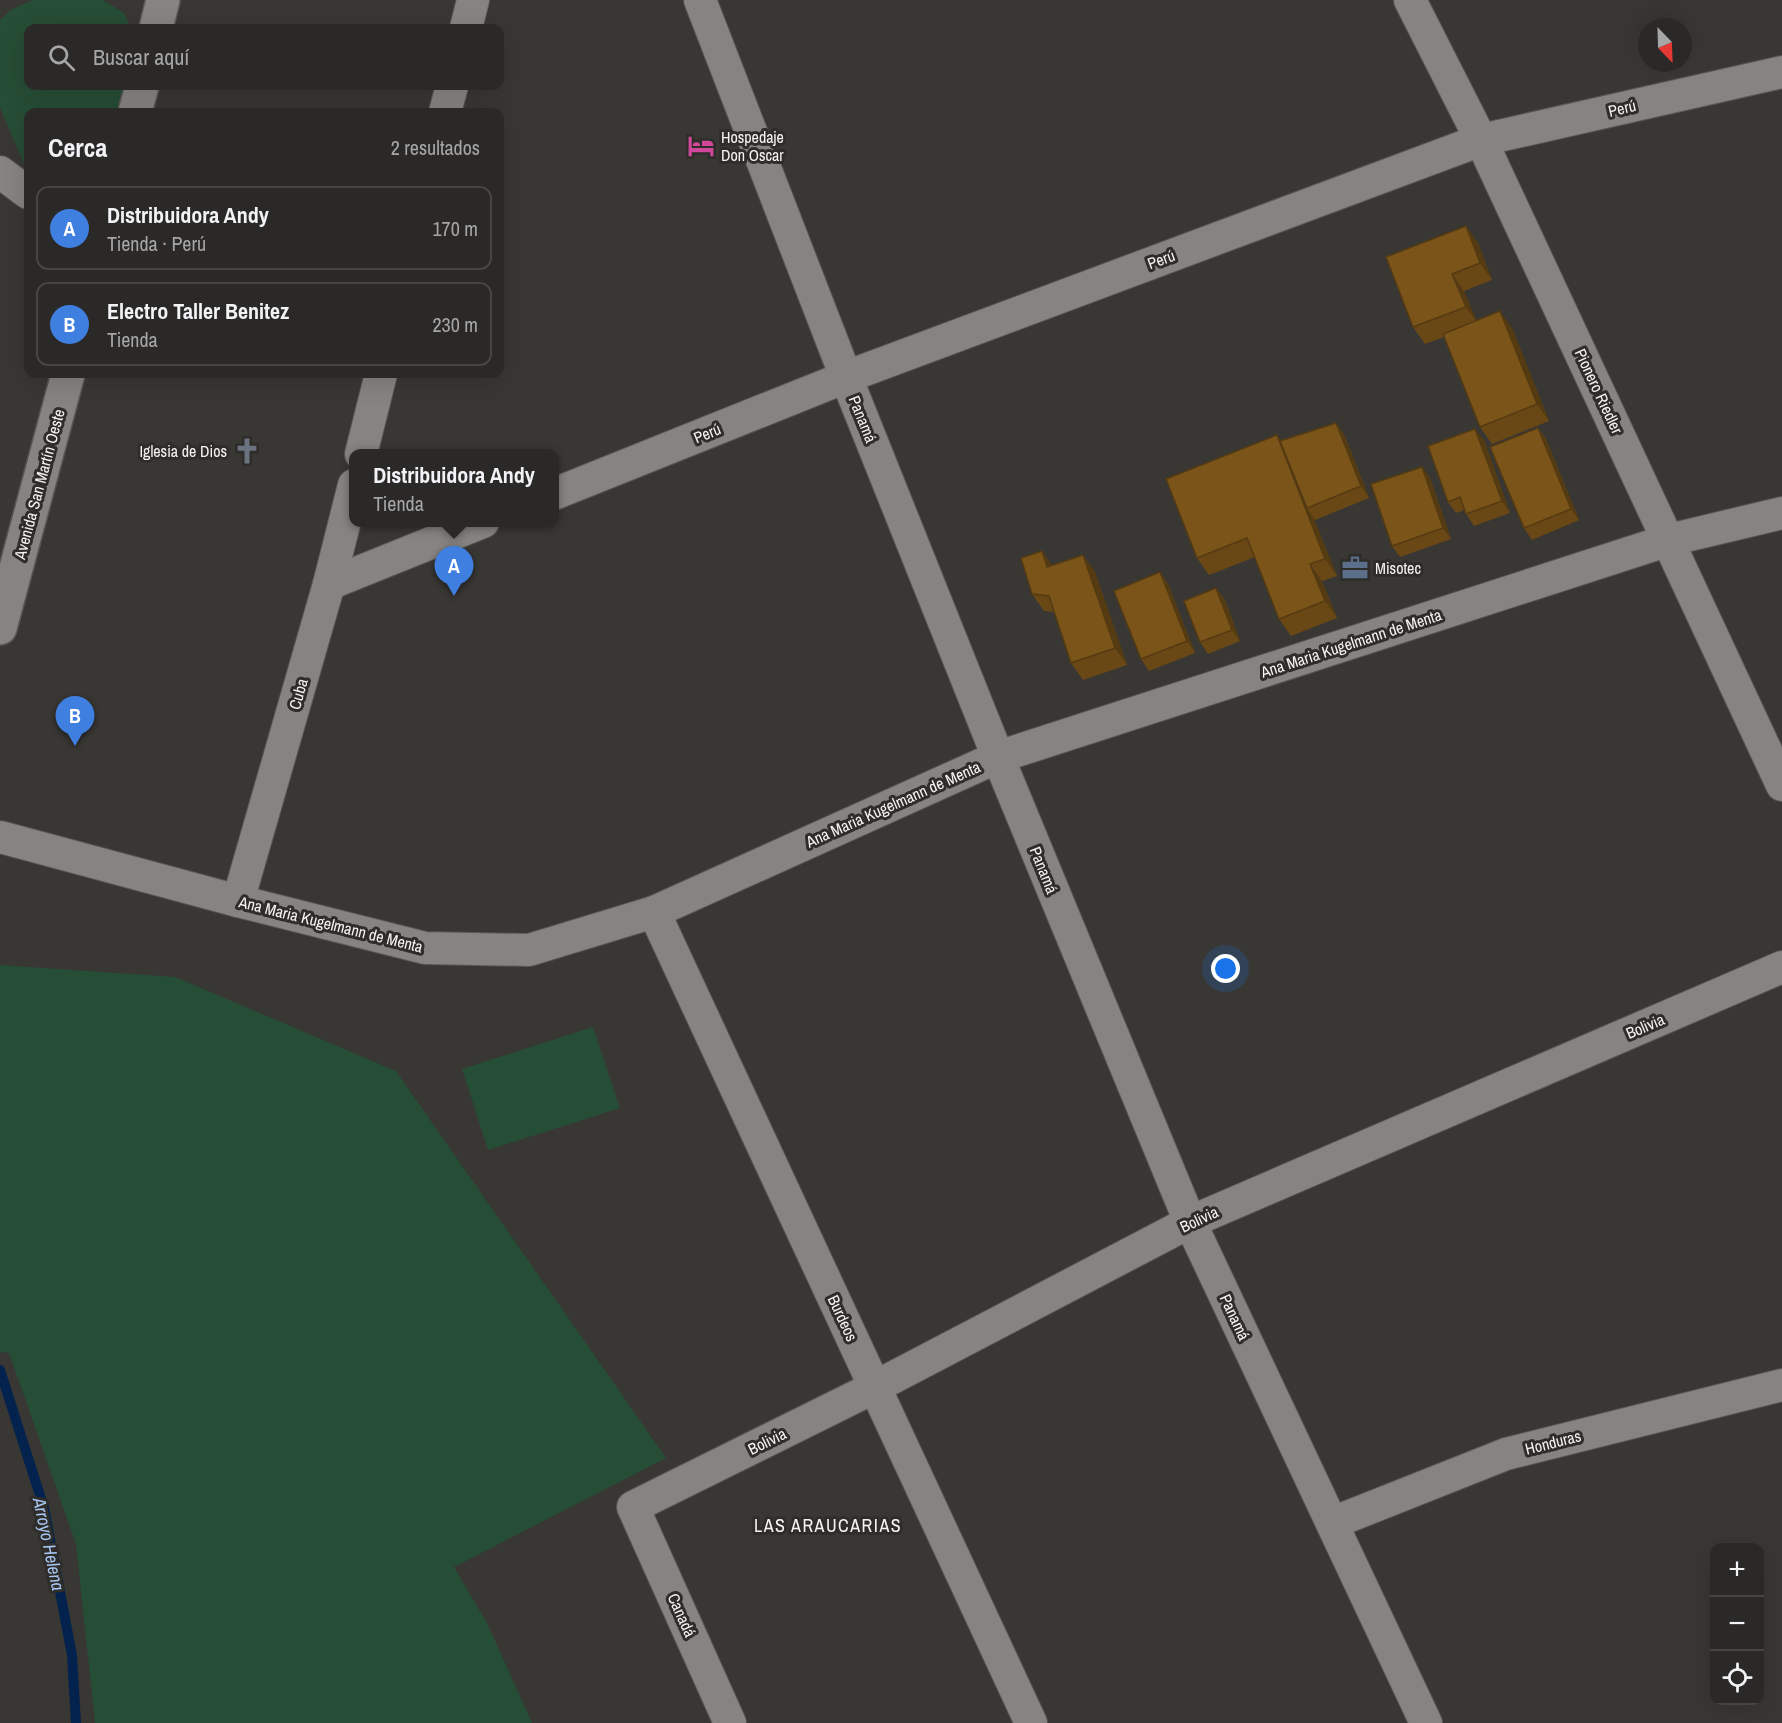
<!DOCTYPE html>
<html lang="es">
<head>
<meta charset="utf-8">
<style>
	:root { --surface:#2b2927; --page:#33312f; --text:#f1f3f6; --muted:#a6a6a7; --line:#474544; --accent:#ea580c }
	body { margin:0; font-family:"Archivo Narrow",sans-serif; background:var(--page); color:var(--text) }
	.controls { position:absolute; right:18px; bottom:18px; display:grid; overflow:hidden; border-radius:12px; box-shadow:0 6px 24px #0002 }
	.controls button { width:54px; height:54px; display:grid; place-items:center; padding:0; border:0; border-bottom:2px solid var(--line); background:var(--surface); color:var(--text); font:30px sans-serif }
	.compass { position:absolute; left:1638px; top:18px; width:54px; height:54px; border-radius:50%; background:var(--surface); box-shadow:0 6px 24px #0002; rotate:157deg }
	.you { position:absolute; left:1226px; top:969px; width:21px; height:21px; margin:-15px; border:4px solid #fff; border-radius:50%; background:#1a73e8; box-shadow:0 0 0 9px #1a73e833 }
	.badge { display:grid; place-items:center; width:39px; height:39px; border-radius:50%; background:var(--accent); color:#fff; font-size:20px; font-weight:700 }
	.pin { position:absolute; translate:-50% -50px; filter:drop-shadow(0 2px 3px #0008) }
	.pin::after { content:''; position:absolute; top:32px; width:21px; height:18px; background:inherit; clip-path:polygon(0 0,100% 0,50% 100%) }
	.popup { position:absolute; left:349px; top:449px; width:210px; height:78px; box-sizing:border-box; display:grid; place-content:center; border-radius:12px; background:var(--surface); filter:drop-shadow(0 2px 4px #0005); font-size:20px; white-space:nowrap; color:var(--muted) }
	.popup b { font-size:22px; color:var(--text) }
	.popup::after { content:''; position:absolute; left:50%; top:100%; margin-left:-12px; border:12px solid transparent; border-top-color:var(--surface) }
	.list { margin:0; padding:0; list-style:none }
	h2 { display:flex; justify-content:space-between; align-items:center; height:78px; margin:0; padding:0 24px; font-size:26px }
	h2 small { font-size:20px; font-weight:400; color:var(--muted) }
	.list li { display:grid; grid-template-columns:39px 1fr auto; gap:18px; align-items:center; box-sizing:border-box; height:84px; margin:0 12px 12px; padding:0 12px; border:2px solid var(--line); border-radius:12px }
	.list b { display:block; font-size:22px; white-space:nowrap }
	.list p { margin:0; font-size:20px; white-space:nowrap; color:var(--muted) }
	.list em { font-size:20px; font-style:normal; color:var(--muted) }
	.icon { flex:none; width:33px; height:33px; fill:none; stroke:currentColor; stroke-width:2; stroke-linecap:round; stroke-linejoin:round }
	.map { position:relative; flex:none; width:1782px; height:1723px; overflow:hidden }
	.search { position:absolute; background:var(--surface); box-shadow:0 6px 24px #0002; left:24px; top:24px; width:480px; height:66px; display:flex; align-items:center; gap:15px; box-sizing:border-box; padding:0 21px; border-radius:12px; color:var(--muted); font-size:22px }
	.panel { position:absolute; background:var(--surface); box-shadow:0 6px 24px #0002; left:24px; top:108px; width:480px; height:270px; border-radius:12px }
	.map>svg:first-child { display:block }
</style>
</head>
<body>
<div class="map">
<svg width="1782" height="1723" viewBox="0 0 1782 1723">
	<rect width="100%" height="100%" fill="#393734"/>
	<!-- green -->
	<g fill="#264d35">
		<path d="M33,0H103L125,14L130,28H28V86H126L116,112H28V168L25,166L0,108V20L12,9Z"/>
		<path d="M0,965L175,977L396,1071L666,1458L454,1567L487,1623L532,1723H95L76,1544L9,1353L0,1352Z"/>
		<path d="M593,1027L620,1108L488,1150L462,1069Z"/>
	</g>
	<g fill="none" stroke-linecap="round" stroke-linejoin="round">
		<!-- stream -->
		<path stroke="#03234e" stroke-width="10" d="M0,1370L44,1508L72,1655L76,1723"/>
		<!-- street casing -->
		<g stroke="#575654" stroke-width="34">
			<g id="street">
				<path d="M700,0L846,377L998,757L1190,1222L1426,1723"/>
				<path d="M1410,0L1481,140L1782,785"/>
				<path d="M466,28L473,0"/>
				<path d="M445,112L452,86"/>
				<path d="M0,172L28,193"/>
				<path d="M361,454L381,374"/>
				<path d="M554,494L846,377L1481,140L1782,72"/>
				<path d="M329,584L483,522"/>
				<path d="M0,837L238,901L425,948L529,950L654,912L998,757L1669,540L1782,513"/>
				<path d="M238,901L329,584L354,485"/>
				<path d="M654,912L1031,1723"/>
				<path d="M1332,1523L1506,1454L1782,1385"/>
				<path d="M730,1723L633,1507L875,1387L1190,1222L1782,967"/>
			</g>
		</g>
		<!-- secondary casing -->
		<g stroke="#575654" stroke-width="36">
			<g id="secondary">
				<path d="M156,28L163,0"/>
				<path d="M135,112L142,86"/>
				<path d="M0,628L68,374"/>
			</g>
		</g>
		<!-- street -->
		<use href="#street" stroke="#868380" stroke-width="32"/>
		<!-- secondary -->
		<use href="#secondary" stroke="#868380" stroke-width="33"/>
	</g>
	<!-- wall -->
	<g fill="#694816">
		<path d="M1478,243L1492,280L1464,291L1476,321L1512,328L1549,421L1492,444L1480,427L1444,337L1425,344L1413,327L1386,257Z"/>
		<path d="M1538,428L1546,439L1579,520L1532,540L1524,528Z"/>
		<path d="M1344,434L1369,498L1315,520L1314,519L1337,576L1322,581L1337,618L1291,636L1279,619L1255,557L1209,575L1197,558L1277,435L1280,441Z"/>
		<path d="M1484,440L1510,513L1474,526L1466,514L1464,510L1456,513L1448,502Z"/>
		<path d="M1422,467L1430,478L1451,539L1400,557L1392,546Z"/>
		<path d="M1083,555L1095,572L1127,665L1083,680L1071,663L1054,612L1044,611L1032,594L1052,565Z"/>
		<path d="M1160,572L1168,584L1195,653L1149,671L1141,659Z"/>
		<path d="M1216,588L1225,600L1240,641L1208,654L1200,642Z"/>
	</g>
	<!-- shaded-wall -->
	<g fill="#553b12">
		<path d="M1466,226L1478,243L1492,280L1480,263Z"/>
		<path d="M1452,274L1464,291L1478,324L1466,307Z"/>
		<path d="M1500,311L1512,328L1549,421L1537,404Z"/>
		<path d="M1336,423L1344,434L1369,498L1361,486Z"/>
		<path d="M1538,428L1546,439L1579,520L1571,509Z"/>
		<path d="M1475,429L1484,440L1510,513L1502,501Z"/>
		<path d="M1277,435L1289,452L1307,508L1314,519L1337,576L1325,559Z"/>
		<path d="M1422,467L1430,478L1451,539L1443,528Z"/>
		<path d="M1042,551L1054,568L1047,567Z"/>
		<path d="M1083,555L1095,572L1127,665L1115,648Z"/>
		<path d="M1310,564L1322,581L1337,618L1325,601Z"/>
		<path d="M1160,572L1168,584L1195,653L1187,641Z"/>
		<path d="M1216,588L1225,600L1240,641L1232,630Z"/>
	</g>
	<!-- building -->
	<g fill="#7a5419" stroke="#553b12" stroke-width="1.5">
		<path d="M1466,226L1480,263L1452,274L1466,307L1413,327L1386,257Z"/>
		<path d="M1500,311L1537,404L1480,427L1443,334Z"/>
		<path d="M1336,423L1361,486L1307,508L1280,441Z"/>
		<path d="M1538,428L1571,509L1524,528L1490,447Z"/>
		<path d="M1475,429L1502,501L1466,514L1460,497L1448,502L1428,446Z"/>
		<path d="M1277,435L1325,559L1310,564L1325,601L1279,619L1247,538L1197,558L1166,479Z"/>
		<path d="M1422,467L1443,528L1392,546L1371,484Z"/>
		<path d="M1042,551L1047,567L1083,555L1115,648L1071,663L1049,596L1032,594L1021,558Z"/>
		<path d="M1160,572L1187,641L1141,659L1114,591Z"/>
		<path d="M1216,588L1232,630L1200,642L1184,601Z"/>
	</g>
	<!-- icons -->
	<defs>
		<g id="hotel-bare" transform="scale(2.07)"><path d="M-6-4.5h1.5V1H6V5H4.5V3h-9V5H-6ZM-4 0a1.8 1.8 0 1 1 3.6 0ZM.5 0V-2.5h3Q6-2.5 6 0Z" fill="#d1479c" stroke="#2f2d2a" stroke-width="2.5" paint-order="stroke"/></g>
		<g id="church-bare" transform="scale(2.07)"><path d="M-1.2-6h2.4v3.5h3.3v2.4h-3.3V6h-2.4V-.1h-3.3v-2.4h3.3Z" fill="#6b7280" stroke="#2f2d2a" stroke-width="2.5" paint-order="stroke"/></g>
		<g id="office-bare" transform="scale(2.07)"><path d="M-6-3h4V-5.5h4V-3h4V5H-6ZM-1-4.5V-3h2v-1.5ZM-6 0V1H6V0Z" fill="#5c6f8a" stroke="#2f2d2a" stroke-width="2.5" paint-order="stroke"/></g>
	</defs>
	<g fill-rule="evenodd">
		<use href="#hotel-bare" x="701" y="146"/>
		<use href="#church-bare" x="247" y="451"/>
		<use href="#office-bare" x="1355" y="568"/>
	</g>
	<g text-anchor="middle" dominant-baseline="central" stroke-width="6" stroke-linejoin="round" paint-order="stroke">
		<!-- street labels -->
		<g font-size="16" fill="#f5f4f2" stroke="#2f2d2a">
			<text transform="translate(1622 108) rotate(-13)">Perú</text>
			<text transform="translate(1161 259) rotate(-20)">Perú</text>
			<text transform="translate(1599 391) rotate(65)">Pionero Riedler</text>
			<text transform="translate(863 419) rotate(68)">Panamá</text>
			<text transform="translate(707 433) rotate(-22)">Perú</text>
			<text transform="translate(39 484) rotate(-75)">Avenida San Martín Oeste</text>
			<text transform="translate(1351 643) rotate(-18)">Ana Maria Kugelmann de Menta</text>
			<text transform="translate(298 694) rotate(-74)">Cuba</text>
			<text transform="translate(893 804) rotate(-24)">Ana Maria Kugelmann de Menta</text>
			<text transform="translate(1044 870) rotate(68)">Panamá</text>
			<text transform="translate(331 924) rotate(14)">Ana Maria Kugelmann de Menta</text>
			<text transform="translate(1645 1026) rotate(-23)">Bolivia</text>
			<text transform="translate(1199 1219) rotate(-25)">Bolivia</text>
			<text transform="translate(1235 1317) rotate(65)">Panamá</text>
			<text transform="translate(843 1318) rotate(65)">Burdeos</text>
			<text transform="translate(767 1441) rotate(-26)">Bolivia</text>
			<text transform="translate(1553 1442) rotate(-14)">Honduras</text>
			<text transform="translate(682 1615) rotate(66)">Canadá</text>
		</g>
		<!-- poi labels -->
		<g font-size="16" fill="#f5f4f2" stroke="#2f2d2a" text-anchor="start">
			<text x="721" y="137">Hospedaje<tspan x="721" dy="18">Don Oscar</tspan></text>
			<text x="227" y="451" text-anchor="end">Iglesia de Dios</text>
			<text x="1375" y="568">Misotec</text>
		</g>
		<!-- neighbourhood labels -->
		<g font-size="18" letter-spacing="1.5" fill="#f5f4f2" stroke="#2f2d2a">
			<text x="828" y="1525">LAS ARAUCARIAS</text>
		</g>
		<!-- water labels -->
		<g font-size="18" font-style="italic" fill="#a7c6f2" stroke="#2f2d2a">
			<text transform="translate(49 1544) rotate(78)">Arroyo Helena</text>
		</g>
	</g>
</svg>
<div class="controls">
<button>+</button>
<button>−</button>
<button><svg class="icon" aria-label="locate" viewBox="0 0 24 24"><circle cx="12" cy="12" r="6"/><path d="M12 2v4M12 18v4M2 12h4M18 12h4"/></svg></button>
</div>
<svg class="compass" viewBox="-18 -18 36 36"><path d="M0-13l5 13h-10z" fill="#e53935"/><path d="M0 13l5-13h-10z" fill="#a6a6a7"/></svg>
<div class="you"></div>
<div class="pin badge" style="left:454px;top:596px;background:#3f7fe0">A</div>
<div class="popup"><b>Distribuidora Andy</b>Tienda</div>
<div class="pin badge" style="left:75px;top:746px;background:#3f7fe0">B</div>
<div class="search"><svg class="icon" aria-label="search" viewBox="0 0 24 24"><circle cx="10" cy="10" r="6"/><path d="M15 15l6 6"/></svg>Buscar aquí</div>
<section class="panel">
<h2>Cerca<small>2 resultados</small></h2>
<ul class="list">
<li><span class="badge" style="background:#3f7fe0">A</span><div><b>Distribuidora Andy</b><p>Tienda · Perú</p></div><em>170 m</em></li>
<li><span class="badge" style="background:#3f7fe0">B</span><div><b>Electro Taller Benitez</b><p>Tienda</p></div><em>230 m</em></li>
</ul>
</section>
</div>
</body>
</html>
